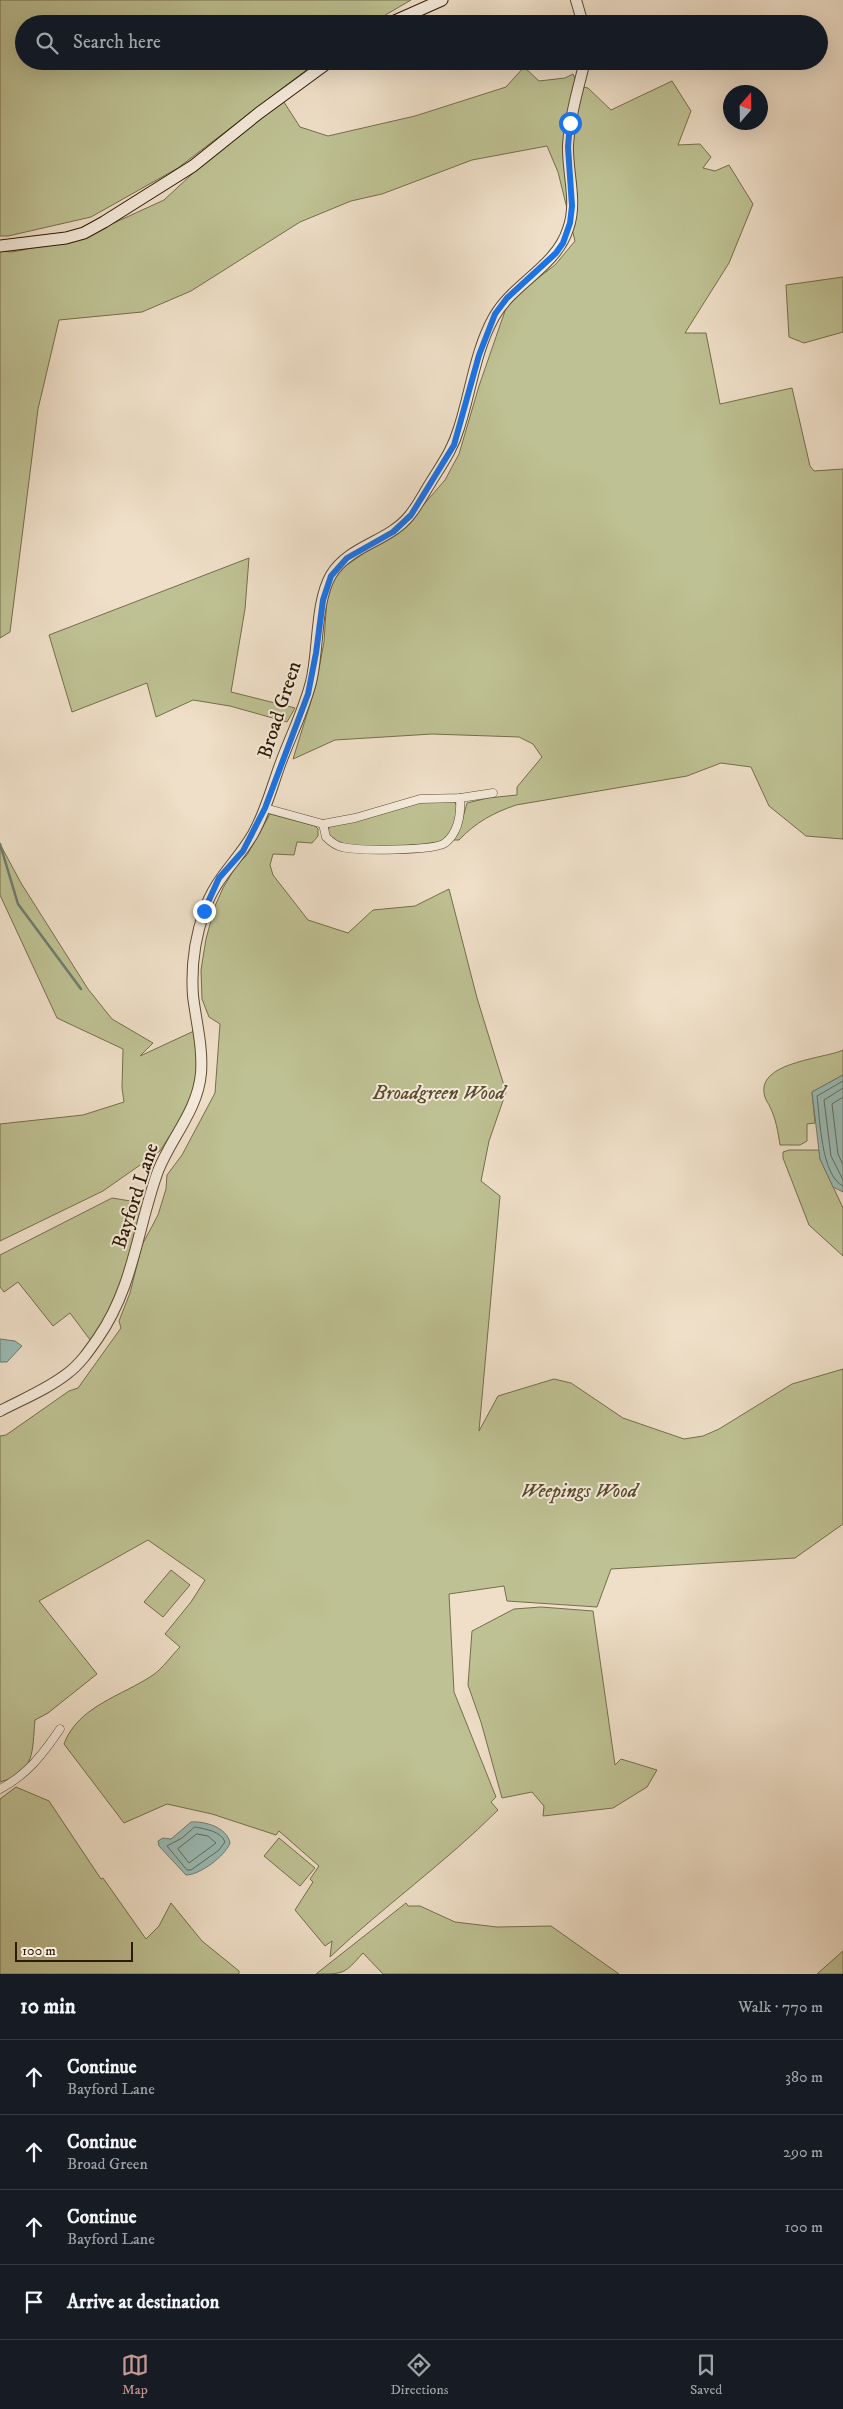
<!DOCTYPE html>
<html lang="en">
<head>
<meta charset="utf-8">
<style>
	:root { --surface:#171b24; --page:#20242c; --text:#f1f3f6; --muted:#9ea1a6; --line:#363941; --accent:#c59692 }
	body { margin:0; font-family:"IM FELL DW Pica",serif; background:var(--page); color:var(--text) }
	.compass { position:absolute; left:723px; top:85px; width:45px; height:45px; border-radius:50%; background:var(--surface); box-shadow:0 5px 20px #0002; rotate:20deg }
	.scale { position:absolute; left:15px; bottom:12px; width:118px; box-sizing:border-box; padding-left:5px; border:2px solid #2c1a01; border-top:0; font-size:14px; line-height:18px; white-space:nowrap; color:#2c1a01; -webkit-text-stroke:4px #f5eadb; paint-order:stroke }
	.stop { position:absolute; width:15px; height:15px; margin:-11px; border:4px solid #1a73e8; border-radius:50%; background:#fff }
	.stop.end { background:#1a73e8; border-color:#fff; box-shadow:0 1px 5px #0008 }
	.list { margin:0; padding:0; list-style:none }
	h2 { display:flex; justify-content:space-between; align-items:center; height:65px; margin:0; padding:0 20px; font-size:21px }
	h2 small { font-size:16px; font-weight:400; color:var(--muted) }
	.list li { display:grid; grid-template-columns:32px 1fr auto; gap:15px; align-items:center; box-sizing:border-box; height:75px; padding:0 20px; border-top:1px solid var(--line) }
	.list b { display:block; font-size:19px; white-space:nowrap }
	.list p { margin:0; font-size:16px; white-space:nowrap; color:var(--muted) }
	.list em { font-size:16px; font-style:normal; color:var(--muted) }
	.icon { flex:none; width:28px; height:28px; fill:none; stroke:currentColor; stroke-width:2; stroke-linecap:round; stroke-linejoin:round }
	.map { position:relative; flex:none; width:843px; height:1974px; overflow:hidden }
	.search { position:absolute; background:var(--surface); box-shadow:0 5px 20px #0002; left:15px; right:15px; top:15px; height:55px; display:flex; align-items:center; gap:12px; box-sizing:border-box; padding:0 18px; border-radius:28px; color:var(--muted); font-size:19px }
	.sheet { height:365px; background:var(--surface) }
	nav { display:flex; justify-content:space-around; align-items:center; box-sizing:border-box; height:70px; border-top:1px solid var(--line); background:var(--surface); font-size:14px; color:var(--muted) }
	nav a { display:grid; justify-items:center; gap:2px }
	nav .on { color:var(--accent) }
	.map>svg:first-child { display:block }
</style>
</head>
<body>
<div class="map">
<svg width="843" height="1974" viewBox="0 0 843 1974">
	<rect width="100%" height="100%" fill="#efdfc8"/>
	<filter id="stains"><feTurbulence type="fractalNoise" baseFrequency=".004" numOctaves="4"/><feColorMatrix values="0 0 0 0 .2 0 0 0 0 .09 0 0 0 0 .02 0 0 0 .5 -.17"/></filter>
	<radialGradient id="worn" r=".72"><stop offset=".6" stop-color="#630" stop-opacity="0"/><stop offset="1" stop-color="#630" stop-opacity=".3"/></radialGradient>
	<!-- green -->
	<g fill="#bec193" stroke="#756e4a">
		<path d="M0,0H411L370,24H24V61H318L178,168L91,217L8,236H0Z"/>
		<path d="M524,67L539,81L565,78L573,74L578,86L588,88L611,110L672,81L691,111L678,145L700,144L711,157L703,168L715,171L729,165L753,204L729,263L685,333H706L720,404L792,388L810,466L814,471L843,469V839L806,836L769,806L751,767L721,763L687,776L516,805C493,813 476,822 459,840H452L460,828L467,803L488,798L517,795V787L542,757L533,744L519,737L432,734L335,740L293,759L316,685L324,642L327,596L333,579L344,567L364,553L399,533L445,480L459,454L479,386L506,308L525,288L555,265L575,241L558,172L547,146L472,160L382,194L351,201L300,222L191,291L142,312L59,320L38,409L10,632L0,638V251L12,252L81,238L164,200L219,149L282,99L300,127L328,136L415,116L506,87Z"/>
		<path d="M843,277V332L804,343L789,337L786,285Z"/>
		<path d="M249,558L245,609L231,692L295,708L287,722L230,706L193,700L156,717L147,683L72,712L49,635Z"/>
		<path d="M453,800L458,807L455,824L452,832L441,843L420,847L342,846L328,836L329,826L412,802Z"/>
		<path d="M270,814L315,826L318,829V836L312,843L297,842L294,855L273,854L270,865L273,875L308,920L348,933L373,910L415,906L449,889L477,998L506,1092L489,1141L481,1181L500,1196L479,1431L498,1396L554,1379L571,1383L623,1418L684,1439L703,1436L719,1429L792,1384L843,1369V1524L795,1558L611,1569L597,1607L507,1601L504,1586L449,1594L454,1692L496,1797L491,1802L498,1810C445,1863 384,1906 330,1957L332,1941L325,1946L295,1910L313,1882L310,1879L319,1866L279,1831L276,1835L212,1814L167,1804L124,1823L64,1744C78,1706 122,1696 153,1675C163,1668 171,1656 180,1647L165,1634L191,1602L205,1580L148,1540L39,1601L97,1674L48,1713L35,1720C32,1751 36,1772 0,1782V1436L6,1435L69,1391L78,1388L121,1328L119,1321L130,1293L142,1245L158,1215L166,1189L167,1175L182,1155L215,1093L220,1024L209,1017L202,999L201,970L206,939L215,906L223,888L236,866L247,855Z"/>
		<path d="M0,844L21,883L88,989L112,1019L153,1043L140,1056L194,1031L198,1071L195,1088L180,1120L160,1151L103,1191L0,1241V1124L83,1115L124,1102L122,1088L123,1049L57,1018L0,895Z"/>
		<path d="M843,1050V1075L812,1092L815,1123L807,1124V1141L800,1145H780C778,1132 776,1119 770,1107C769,1104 766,1101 765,1097C754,1062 824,1059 843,1050Z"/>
		<path d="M789,1150H819L820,1159L843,1208V1256L809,1225L783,1158V1152Z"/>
		<path d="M112,1198L143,1203L121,1287L110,1310L91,1341L70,1313L53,1326L18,1282L4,1292L0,1287V1255Z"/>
		<path d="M171,1570L190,1585L163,1617L144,1602Z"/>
		<path d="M541,1607L593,1611L615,1765L621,1759L657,1770L647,1787L613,1808L543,1816L544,1806L532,1792L502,1798L481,1722L468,1685L472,1631L514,1609Z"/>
		<path d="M16,1787L49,1801L101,1879L103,1878L146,1939L159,1926L171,1903L202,1941L239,1971V1974H0V1799Z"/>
		<path d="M279,1838L315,1868L300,1886L264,1856Z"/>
		<path d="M406,1903L408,1906H420L455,1922L497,1927L551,1926L619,1974H383L363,1953C344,1974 345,1974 316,1974Z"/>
		<path d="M843,1951V1974H817Z"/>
	</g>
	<!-- water -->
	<g fill="#9abcb7" stroke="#6e7b6e">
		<path d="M843,1075V1192L833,1187L820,1159L812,1092Z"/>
		<path d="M0,1339L15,1341L22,1346L7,1362H0Z"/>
		<path d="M191,1822C204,1821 227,1827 230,1843C225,1856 200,1875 186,1875L159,1846L158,1841L163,1838L171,1839Z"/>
	</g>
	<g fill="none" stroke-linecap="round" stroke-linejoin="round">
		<!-- shore -->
		<g stroke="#636b5c" stroke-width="1">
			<path d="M843,1081L817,1096C820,1118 821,1176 843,1186"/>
			<path d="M843,1088L824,1100L831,1156L843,1180"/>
			<path d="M843,1097L832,1104L838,1154L843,1165"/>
			<path d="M195,1827C205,1829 221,1831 225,1842L219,1850L191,1870H187L167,1846L182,1838Z"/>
			<path d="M197,1834L208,1836L216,1843L189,1863L178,1849Z"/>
		</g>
		<!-- stream -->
		<path stroke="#6e7b6e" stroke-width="2.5" d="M0,844L18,904L81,989"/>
		<!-- minor casing -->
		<g stroke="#5d4b33" stroke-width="9">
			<g id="minor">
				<path d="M265,808L323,824L355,818L420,799L460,798L493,793"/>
				<path d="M323,824L326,837C331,842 336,846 342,847C358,851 433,851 445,843C459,832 461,814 460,798"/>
				<path d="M0,1789C27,1775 43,1754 60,1729"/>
			</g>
		</g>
		<!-- tertiary casing -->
		<g stroke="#5d4b33" stroke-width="12">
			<g id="tertiary">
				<path d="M576,0L583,24"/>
				<path d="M0,1411C23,1399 48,1389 68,1373C80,1364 89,1351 98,1338C134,1286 137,1229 158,1171C171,1138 198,1110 201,1073C203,1047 196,1021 193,996C191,968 195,938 204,912C214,879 237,862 253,834C266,811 272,786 281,762C291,735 304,710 311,682C319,650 315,603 331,575C349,545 389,542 410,515C418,505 424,493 431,482C442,464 453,449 459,428C471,391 475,351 494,317C513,283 556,267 568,229C578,202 567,173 568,145C570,116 578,89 585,61"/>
			</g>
		</g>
		<!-- secondary casing -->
		<g stroke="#2c1a01" stroke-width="13">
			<g id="secondary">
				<path d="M388,24L442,0"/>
				<path d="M0,246L66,238L84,233L104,222L193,166L259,113L330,61"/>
			</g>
		</g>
		<!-- minor -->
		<use href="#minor" stroke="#f5eadb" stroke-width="8"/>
		<!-- tertiary -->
		<use href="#tertiary" stroke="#f5eadb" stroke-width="10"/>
		<!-- secondary -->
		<use href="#secondary" stroke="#f5eadb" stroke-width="11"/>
	</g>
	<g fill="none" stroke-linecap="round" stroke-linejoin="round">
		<!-- route -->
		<path stroke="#1a73e8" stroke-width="6" d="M204,911L219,878L243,851L265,808L308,694L316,653L323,600L331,576L347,558L393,532L411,515L454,445L479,355L495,314L507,298L556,253L563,243L570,223L572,206L568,147L570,123"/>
	</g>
	<g text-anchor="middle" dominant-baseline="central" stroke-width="4" stroke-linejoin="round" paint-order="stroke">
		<!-- street labels -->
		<g font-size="20" fill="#2c1a01" stroke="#f5eadb">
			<text transform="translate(280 710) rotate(-72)">Broad Green</text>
			<text transform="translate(136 1196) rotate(-72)">Bayford Lane</text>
		</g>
		<!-- park labels -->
		<g font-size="20" font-style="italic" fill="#584c2d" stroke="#f5eadb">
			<text x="439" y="1093">Broadgreen Wood</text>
			<text x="579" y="1491">Weepings Wood</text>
		</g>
	</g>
	<rect width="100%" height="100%" filter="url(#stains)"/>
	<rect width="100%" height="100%" fill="url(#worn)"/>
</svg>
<svg class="compass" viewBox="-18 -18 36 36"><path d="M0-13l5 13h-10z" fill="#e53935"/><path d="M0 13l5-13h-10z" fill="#9ea1a6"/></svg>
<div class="scale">100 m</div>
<div class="stop" style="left:570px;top:123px"></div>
<div class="stop end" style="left:204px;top:911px"></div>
<div class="search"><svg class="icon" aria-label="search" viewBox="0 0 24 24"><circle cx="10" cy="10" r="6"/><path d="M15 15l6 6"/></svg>Search here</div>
</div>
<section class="sheet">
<h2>10 min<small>Walk · 770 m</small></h2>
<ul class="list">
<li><svg class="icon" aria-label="ahead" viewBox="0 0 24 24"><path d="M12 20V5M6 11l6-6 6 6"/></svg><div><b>Continue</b><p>Bayford Lane</p></div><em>380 m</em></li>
<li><svg class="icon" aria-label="ahead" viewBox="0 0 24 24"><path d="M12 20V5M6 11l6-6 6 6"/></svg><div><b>Continue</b><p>Broad Green</p></div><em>290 m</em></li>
<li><svg class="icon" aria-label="ahead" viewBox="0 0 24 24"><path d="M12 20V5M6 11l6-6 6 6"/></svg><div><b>Continue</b><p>Bayford Lane</p></div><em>100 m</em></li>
<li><svg class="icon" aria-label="arrive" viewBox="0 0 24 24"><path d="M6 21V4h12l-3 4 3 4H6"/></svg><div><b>Arrive at destination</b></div></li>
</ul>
</section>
<nav>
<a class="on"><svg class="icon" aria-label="map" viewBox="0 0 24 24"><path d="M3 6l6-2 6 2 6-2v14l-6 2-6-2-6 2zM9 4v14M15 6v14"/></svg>Map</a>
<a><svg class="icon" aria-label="directions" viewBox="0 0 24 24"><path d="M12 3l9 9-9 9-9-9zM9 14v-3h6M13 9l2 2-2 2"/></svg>Directions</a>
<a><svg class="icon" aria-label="saved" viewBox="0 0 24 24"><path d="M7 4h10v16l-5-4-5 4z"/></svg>Saved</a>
</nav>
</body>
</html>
